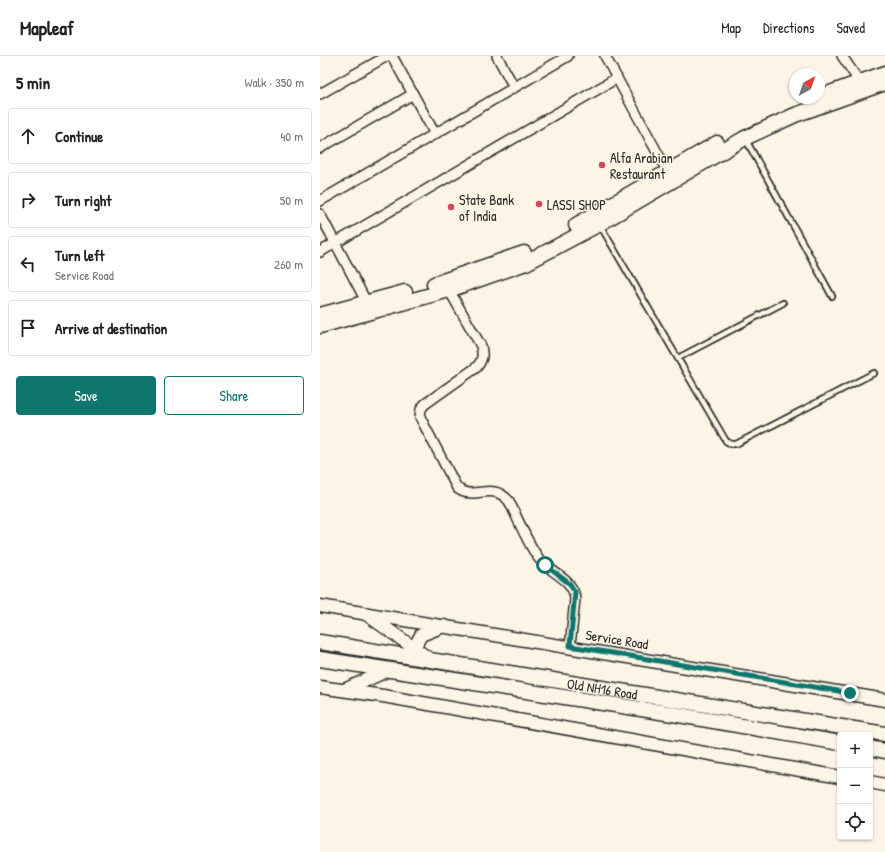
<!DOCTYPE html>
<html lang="en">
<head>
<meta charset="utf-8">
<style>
	:root { --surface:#fff; --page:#f2f2f2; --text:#202124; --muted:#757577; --line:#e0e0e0; --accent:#0f766e }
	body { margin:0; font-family:"Patrick Hand",sans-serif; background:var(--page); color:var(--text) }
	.controls { position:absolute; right:12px; bottom:12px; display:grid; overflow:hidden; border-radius:4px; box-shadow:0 1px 3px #0004 }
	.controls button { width:36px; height:36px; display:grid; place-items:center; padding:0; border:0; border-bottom:1px solid var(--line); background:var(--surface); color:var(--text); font:20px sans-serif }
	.compass { position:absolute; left:469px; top:12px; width:36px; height:36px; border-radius:50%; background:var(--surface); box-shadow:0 1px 3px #0004; rotate:40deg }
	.stop { position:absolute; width:12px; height:12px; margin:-9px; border:3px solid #0f766e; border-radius:50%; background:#fff }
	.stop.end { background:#0f766e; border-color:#fff; box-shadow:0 1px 4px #0008 }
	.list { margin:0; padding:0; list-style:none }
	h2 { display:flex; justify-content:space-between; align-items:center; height:52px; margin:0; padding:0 16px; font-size:17px }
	h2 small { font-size:13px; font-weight:400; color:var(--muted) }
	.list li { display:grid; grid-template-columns:26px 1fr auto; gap:12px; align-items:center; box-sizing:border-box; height:56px; margin:0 8px 8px; padding:0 8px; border:1px solid var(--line); border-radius:4px }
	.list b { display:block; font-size:15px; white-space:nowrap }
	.list p { margin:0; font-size:13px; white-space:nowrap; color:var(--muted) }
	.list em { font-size:13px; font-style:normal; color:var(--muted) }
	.actions { display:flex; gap:8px; padding:12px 16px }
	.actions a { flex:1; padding:9px 0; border:1px solid var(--accent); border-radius:4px; text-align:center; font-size:14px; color:var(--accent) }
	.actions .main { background:var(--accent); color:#fff }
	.icon { flex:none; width:22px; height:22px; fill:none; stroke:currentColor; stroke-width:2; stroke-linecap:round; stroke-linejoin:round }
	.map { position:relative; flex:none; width:565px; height:796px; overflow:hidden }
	header { display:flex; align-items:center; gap:24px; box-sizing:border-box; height:56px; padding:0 20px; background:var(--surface); border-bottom:1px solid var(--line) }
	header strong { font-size:19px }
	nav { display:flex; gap:22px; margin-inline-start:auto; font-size:14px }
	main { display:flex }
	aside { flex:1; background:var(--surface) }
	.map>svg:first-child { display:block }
</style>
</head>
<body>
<header>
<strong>Mapleaf</strong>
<nav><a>Map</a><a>Directions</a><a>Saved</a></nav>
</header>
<main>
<aside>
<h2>5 min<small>Walk · 350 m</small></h2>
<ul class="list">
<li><svg class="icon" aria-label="ahead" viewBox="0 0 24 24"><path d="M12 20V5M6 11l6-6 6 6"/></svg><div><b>Continue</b></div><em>40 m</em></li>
<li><svg class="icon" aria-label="right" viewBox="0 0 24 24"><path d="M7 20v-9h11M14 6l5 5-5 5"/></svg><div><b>Turn right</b></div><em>50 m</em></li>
<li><svg class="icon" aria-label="left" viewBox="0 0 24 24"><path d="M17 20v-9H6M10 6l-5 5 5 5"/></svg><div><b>Turn left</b><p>Service Road</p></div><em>260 m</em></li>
<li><svg class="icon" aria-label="arrive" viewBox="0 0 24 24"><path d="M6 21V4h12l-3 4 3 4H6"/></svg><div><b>Arrive at destination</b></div></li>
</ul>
<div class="actions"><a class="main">Save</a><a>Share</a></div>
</aside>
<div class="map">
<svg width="565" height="796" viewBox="0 0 565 796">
	<rect width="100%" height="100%" fill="#fcf5e5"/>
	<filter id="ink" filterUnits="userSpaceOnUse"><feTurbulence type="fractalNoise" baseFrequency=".025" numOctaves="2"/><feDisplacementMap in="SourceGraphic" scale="8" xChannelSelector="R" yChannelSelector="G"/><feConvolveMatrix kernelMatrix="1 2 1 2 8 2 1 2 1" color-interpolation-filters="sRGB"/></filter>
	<g filter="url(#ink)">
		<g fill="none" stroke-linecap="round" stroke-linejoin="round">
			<!-- lane casing -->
			<g stroke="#2b2b2b" stroke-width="8">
				<g id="lane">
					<path d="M426,84L512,240"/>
					<path d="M280,169L406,385L411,388H416L554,317"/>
					<path d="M358,302L463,247"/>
				</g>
			</g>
			<!-- street casing -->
			<g stroke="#2b2b2b" stroke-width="12">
				<g id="street">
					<path d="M72,0L115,78"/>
					<path d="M177,0L194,31"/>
					<path d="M285,0L350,120"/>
					<path d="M522,0L539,25"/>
					<path d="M0,38L67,0"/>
					<path d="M0,92L93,38"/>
					<path d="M0,145L248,0"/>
					<path d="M0,158L49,251"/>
					<path d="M0,196L297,22"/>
					<path d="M129,234L161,290C163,299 163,303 157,311L105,348L101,353L100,361L137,432C154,446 171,424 189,445C198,463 206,484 217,500C228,517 254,522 255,543L250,591"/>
				</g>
			</g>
			<!-- secondary casing -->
			<g stroke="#2b2b2b" stroke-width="15">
				<g id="secondary">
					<path d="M0,550L565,644"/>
					<path d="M46,558L111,604"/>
					<path d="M94,592L101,579L124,570"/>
					<path d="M0,631L63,640L520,721"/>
					<path d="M24,634L71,613"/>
					<path d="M550,726L565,729"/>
				</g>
			</g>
			<!-- primary casing -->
			<g stroke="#2b2b2b" stroke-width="17">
				<g id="primary">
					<path d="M499,41L565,17"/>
					<path d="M256,169L397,87"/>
					<path d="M114,228L204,197"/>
					<path d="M0,259L85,236"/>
					<path d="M0,270L129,234L206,207L279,168L425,82L475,59L565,27"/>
					<path id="s1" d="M0,586L565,678"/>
					<path d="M0,603L353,658L520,687"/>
					<path d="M550,692L565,695"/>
				</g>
			</g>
			<!-- lane -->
			<use href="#lane" stroke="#fcf5e5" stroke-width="4.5"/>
			<!-- street -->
			<use href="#street" stroke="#fcf5e5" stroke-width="9"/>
			<!-- secondary -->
			<use href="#secondary" stroke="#fcf5e5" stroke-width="12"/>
			<!-- primary -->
			<use href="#primary" stroke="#fcf5e5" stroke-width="14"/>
		</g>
	</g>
	<g fill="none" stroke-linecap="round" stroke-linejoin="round" filter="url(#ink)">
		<!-- route -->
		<path stroke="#0f766e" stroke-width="5" d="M225,509L250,528L255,536L250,590L530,637"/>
	</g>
	<!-- markers -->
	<g fill="#d1495b" stroke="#fcf5e5" stroke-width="1.5">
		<circle cx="282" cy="109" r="4"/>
		<circle cx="219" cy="148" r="4"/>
		<circle cx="131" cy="151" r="4"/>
	</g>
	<g text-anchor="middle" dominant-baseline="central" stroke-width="3" stroke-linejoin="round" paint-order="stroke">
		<!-- poi labels -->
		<g font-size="14" fill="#2b2b2b" stroke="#fcf5e5" text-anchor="start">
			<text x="290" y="101">Alfa Arabian<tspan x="290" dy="16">Restaurant</tspan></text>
			<text x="139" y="143">State Bank<tspan x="139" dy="16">of India</tspan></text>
			<text x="227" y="148">LASSI SHOP</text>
		</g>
		<!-- street labels -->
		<g font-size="14" fill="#2b2b2b" stroke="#fcf5e5">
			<text transform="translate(297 583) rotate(9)">Service Road</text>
			<text stroke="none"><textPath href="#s1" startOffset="286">Old NH16 Road</textPath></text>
		</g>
	</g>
</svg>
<div class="controls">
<button>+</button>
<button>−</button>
<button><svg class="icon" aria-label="locate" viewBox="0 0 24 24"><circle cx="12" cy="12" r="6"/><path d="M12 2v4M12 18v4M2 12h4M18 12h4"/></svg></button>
</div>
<svg class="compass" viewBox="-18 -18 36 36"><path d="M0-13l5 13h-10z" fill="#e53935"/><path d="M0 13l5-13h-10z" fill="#757577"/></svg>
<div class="stop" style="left:225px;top:509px"></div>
<div class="stop end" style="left:530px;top:637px"></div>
</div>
</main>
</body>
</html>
